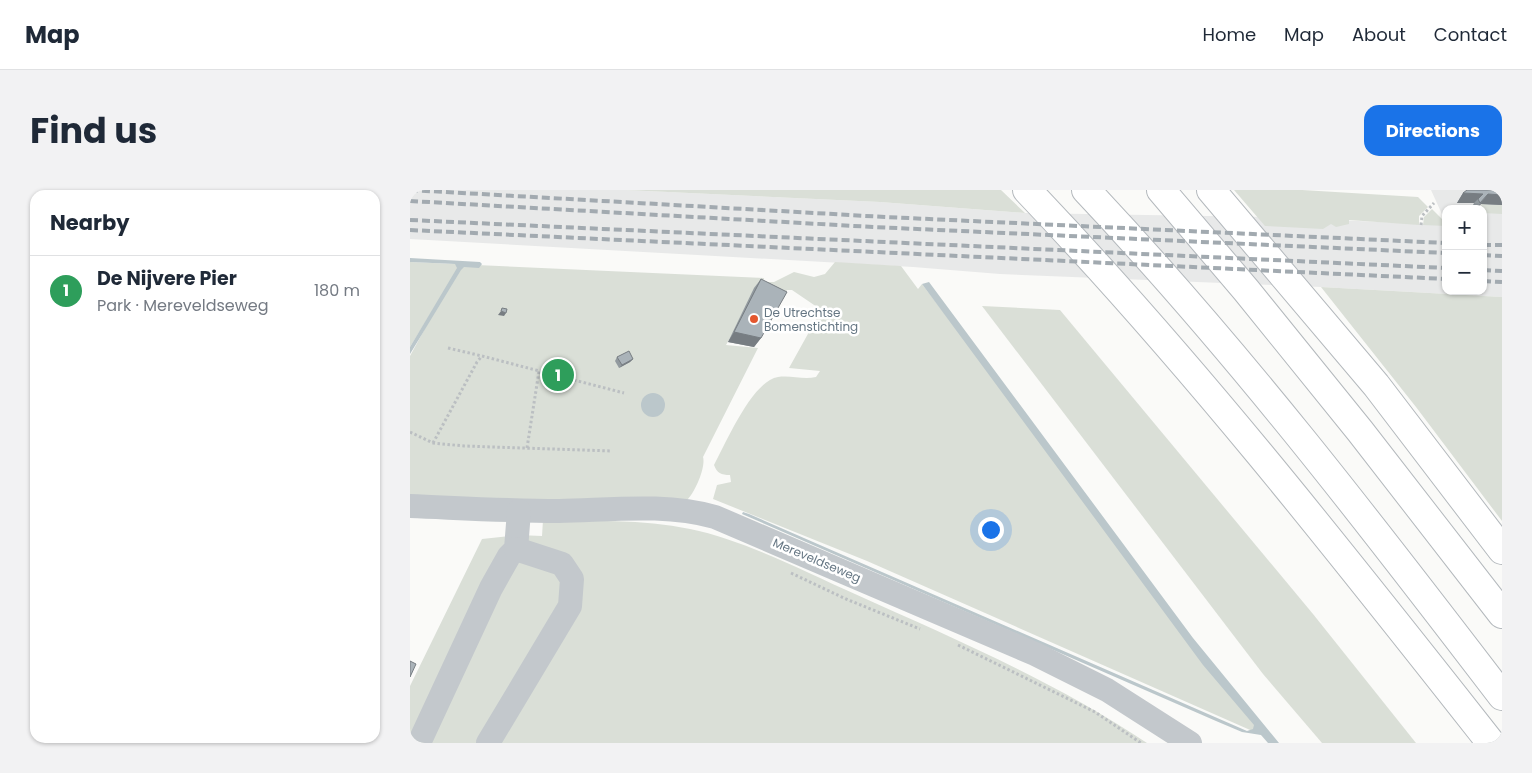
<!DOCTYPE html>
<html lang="en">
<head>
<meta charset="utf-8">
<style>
	:root { --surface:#fff; --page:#f2f2f3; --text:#1f2937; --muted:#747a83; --line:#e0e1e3; --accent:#1a73e8 }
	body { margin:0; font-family:Poppins,sans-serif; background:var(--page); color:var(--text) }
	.controls { position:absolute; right:15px; top:15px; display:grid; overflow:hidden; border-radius:10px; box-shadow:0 1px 4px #0004 }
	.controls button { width:45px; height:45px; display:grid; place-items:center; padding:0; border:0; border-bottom:1px solid var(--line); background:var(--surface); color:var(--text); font:25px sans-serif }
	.you { position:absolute; left:580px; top:339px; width:18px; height:18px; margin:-12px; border:4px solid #fff; border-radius:50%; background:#1a73e8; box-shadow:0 0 0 8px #1a73e833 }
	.badge { display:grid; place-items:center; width:32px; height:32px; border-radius:50%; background:var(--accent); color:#fff; font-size:16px; font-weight:700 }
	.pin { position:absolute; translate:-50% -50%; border:2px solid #fff; box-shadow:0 1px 5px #0006 }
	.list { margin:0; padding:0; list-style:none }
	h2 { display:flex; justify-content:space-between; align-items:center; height:65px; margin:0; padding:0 20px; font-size:21px }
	h2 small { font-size:16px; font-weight:400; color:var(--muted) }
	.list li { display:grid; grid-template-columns:32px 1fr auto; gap:15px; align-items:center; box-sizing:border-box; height:70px; padding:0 20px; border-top:1px solid var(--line) }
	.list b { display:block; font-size:19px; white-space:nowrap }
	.list p { margin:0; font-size:16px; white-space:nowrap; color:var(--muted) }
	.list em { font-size:16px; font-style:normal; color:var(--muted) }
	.map { position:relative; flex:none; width:1092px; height:553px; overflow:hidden; border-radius:15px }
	header { display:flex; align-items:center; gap:30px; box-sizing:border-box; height:70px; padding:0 25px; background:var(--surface); border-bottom:1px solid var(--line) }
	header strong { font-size:24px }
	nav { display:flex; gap:28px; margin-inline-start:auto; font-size:18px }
	.intro { display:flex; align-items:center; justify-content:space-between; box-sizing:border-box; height:120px; padding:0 30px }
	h1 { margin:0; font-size:35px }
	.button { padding:12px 22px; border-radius:15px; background:var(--accent); color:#fff; font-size:18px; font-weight:700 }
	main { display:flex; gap:30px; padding:0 30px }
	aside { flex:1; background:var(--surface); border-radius:15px; box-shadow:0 1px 4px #0004 }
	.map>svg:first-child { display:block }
</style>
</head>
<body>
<header>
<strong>Map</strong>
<nav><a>Home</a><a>Map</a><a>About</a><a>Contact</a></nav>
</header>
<div class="intro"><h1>Find us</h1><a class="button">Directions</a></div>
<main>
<aside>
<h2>Nearby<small></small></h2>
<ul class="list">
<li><span class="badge" style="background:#2e9e5b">1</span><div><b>De Nijvere Pier</b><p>Park · Mereveldseweg</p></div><em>180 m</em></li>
</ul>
</aside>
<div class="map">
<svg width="1092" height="553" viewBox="0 0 1092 553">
	<rect width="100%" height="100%" fill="#fafaf8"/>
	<!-- built -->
	<path fill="#e8e9e9" d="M0,0H215L470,12L615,23L858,27L1036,35V101H1073V19H1036V33L1021,0H1092V107L911,97L590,84L503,77L0,49Z"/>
	<!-- green -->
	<g fill="#dadfd7">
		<path d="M215,0H591L615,23L470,12Z"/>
		<path d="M824,0H892L1008,7L1018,17L1009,26V35L939,30V34L926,37L921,34L913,39L855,36Z"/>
		<path d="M1071,14L1092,15V24L1073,23V19H1069Z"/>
		<path d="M1022,19L1032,29L1036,36L1013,35L1014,27Z"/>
		<path d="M0,72L354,88L353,92H364L384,82L404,87L415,84L425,72L491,76L508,99L512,94L856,547L457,371L303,309L307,295L321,292L320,285C311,285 307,283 304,275C316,253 342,191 368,187C381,185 393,190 406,187L410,181L379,178L409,124L407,117L382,100H377L371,111L348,100L316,155L348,158L293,267C296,277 285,303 276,311L0,314V166L43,87L0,157Z"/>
		<path d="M911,97L1092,107V331L1006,217Z"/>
		<path d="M572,116L650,120L903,424L1006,553H912L853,484Z"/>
		<path d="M133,330C182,331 232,329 280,339C334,350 394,381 445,404C545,449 646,492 737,553H0V496L72,349L108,345L132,346Z"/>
	</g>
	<!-- water -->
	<g fill="#bbc7cb">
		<path d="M0,68L70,72L72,74L69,78L54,77L51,80L0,164V157L47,78L45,74L0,72Z"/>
		<path d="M519,92L783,448L869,553H858L851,545L832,542L806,531L332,324L333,322L339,324L837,541L843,539L844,535L793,475L512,94Z"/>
		<circle cx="243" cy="215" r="12"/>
	</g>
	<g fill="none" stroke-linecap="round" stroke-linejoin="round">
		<!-- highway casing -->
		<g stroke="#b4b9bd" stroke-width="30">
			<g id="highway">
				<path d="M617,0C783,174 932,364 1081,553"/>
				<path d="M676,0C826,159 959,332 1092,506"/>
				<path d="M751,0L836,100L950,241L1092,424"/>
				<path d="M801,0L966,195L1092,360"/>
			</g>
		</g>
		<!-- path -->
		<g stroke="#bbbfc2" stroke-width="3" stroke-dasharray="2.5 2.5" stroke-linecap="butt">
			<path d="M1011,35L1012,26L1024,13"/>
			<path d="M38,158L72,166"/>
			<path d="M0,242L23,253L54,256L201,261"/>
			<path d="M23,253L67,172L72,166L214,203"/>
			<path d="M117,258L129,181"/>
			<path d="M381,383L436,409L510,439"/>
			<path d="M548,455L685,522L731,553"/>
		</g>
		<!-- minor -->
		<g stroke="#c3c8cc" stroke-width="24">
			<path d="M0,316C50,318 99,321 149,321C201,320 255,313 305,327L625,464L697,500L780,553"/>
			<path d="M9,553L81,398L99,366L106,359L109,321"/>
			<path d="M78,553L160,416L162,389L152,374L106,359"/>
		</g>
		<!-- highway -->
		<use href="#highway" stroke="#fff" stroke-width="28"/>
		<!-- rail -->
		<g stroke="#a2aab0" stroke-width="4" stroke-dasharray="8 4" stroke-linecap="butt">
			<path d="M0,0L475,27L1036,53"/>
			<path d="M0,11L463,37L1036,63"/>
			<path d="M0,30L1036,78"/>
			<path d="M0,40L1036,89"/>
			<path d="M1073,55H1092"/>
			<path d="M1073,65L1092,66"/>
			<path d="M1073,80L1092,81"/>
			<path d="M1073,91L1092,92"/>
		</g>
	</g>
	<!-- wall -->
	<g fill="#929a9f">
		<path d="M1092,0V15L1071,14L1066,19H1061L1064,13H1047L1053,3Z"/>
		<path d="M351,89V148L344,157L318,152L344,98Z"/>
		<path d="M207,167L223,169L220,172L209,178L205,171Z"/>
	</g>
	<!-- shaded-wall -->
	<g fill="#777d82">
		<path d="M1053,3L1073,4L1064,13H1047Z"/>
		<path d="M1078,4L1092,5V15L1071,14L1066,19Z"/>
		<path d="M91,121L96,123L94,126L88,125Z"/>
		<path d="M324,142L351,148L344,157L318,152Z"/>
		<path d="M223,169L220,172L209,178L212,175Z"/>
	</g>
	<!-- building -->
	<g fill="#aab3b9" stroke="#777d82">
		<path d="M1057,0H1092V5L1078,4L1070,13L1068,9L1073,4L1053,3Z"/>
		<path d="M351,89L377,102L351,148L324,142Z"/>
		<path d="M92,118L97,119L96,123L91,121Z"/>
		<path d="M219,161L223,169L212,175L207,167Z"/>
		<path d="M0,471L6,474L0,487Z"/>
	</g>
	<!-- markers -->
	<circle fill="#e4572e" stroke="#fff" stroke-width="2" cx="344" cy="129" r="5"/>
	<g text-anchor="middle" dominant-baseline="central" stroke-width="5" stroke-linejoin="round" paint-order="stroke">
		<!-- poi labels -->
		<g font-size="12" fill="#657683" stroke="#fff" text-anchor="start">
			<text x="354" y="122">De Utrechtse<tspan x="354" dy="14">Bomenstichting</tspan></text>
		</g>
		<!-- street labels -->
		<g font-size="12" fill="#657683" stroke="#fff">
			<text transform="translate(407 370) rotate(23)">Mereveldseweg</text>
		</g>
	</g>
</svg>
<div class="controls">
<button>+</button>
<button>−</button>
</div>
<div class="you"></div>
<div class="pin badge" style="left:148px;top:185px;background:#2e9e5b">1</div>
</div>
</main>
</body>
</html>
